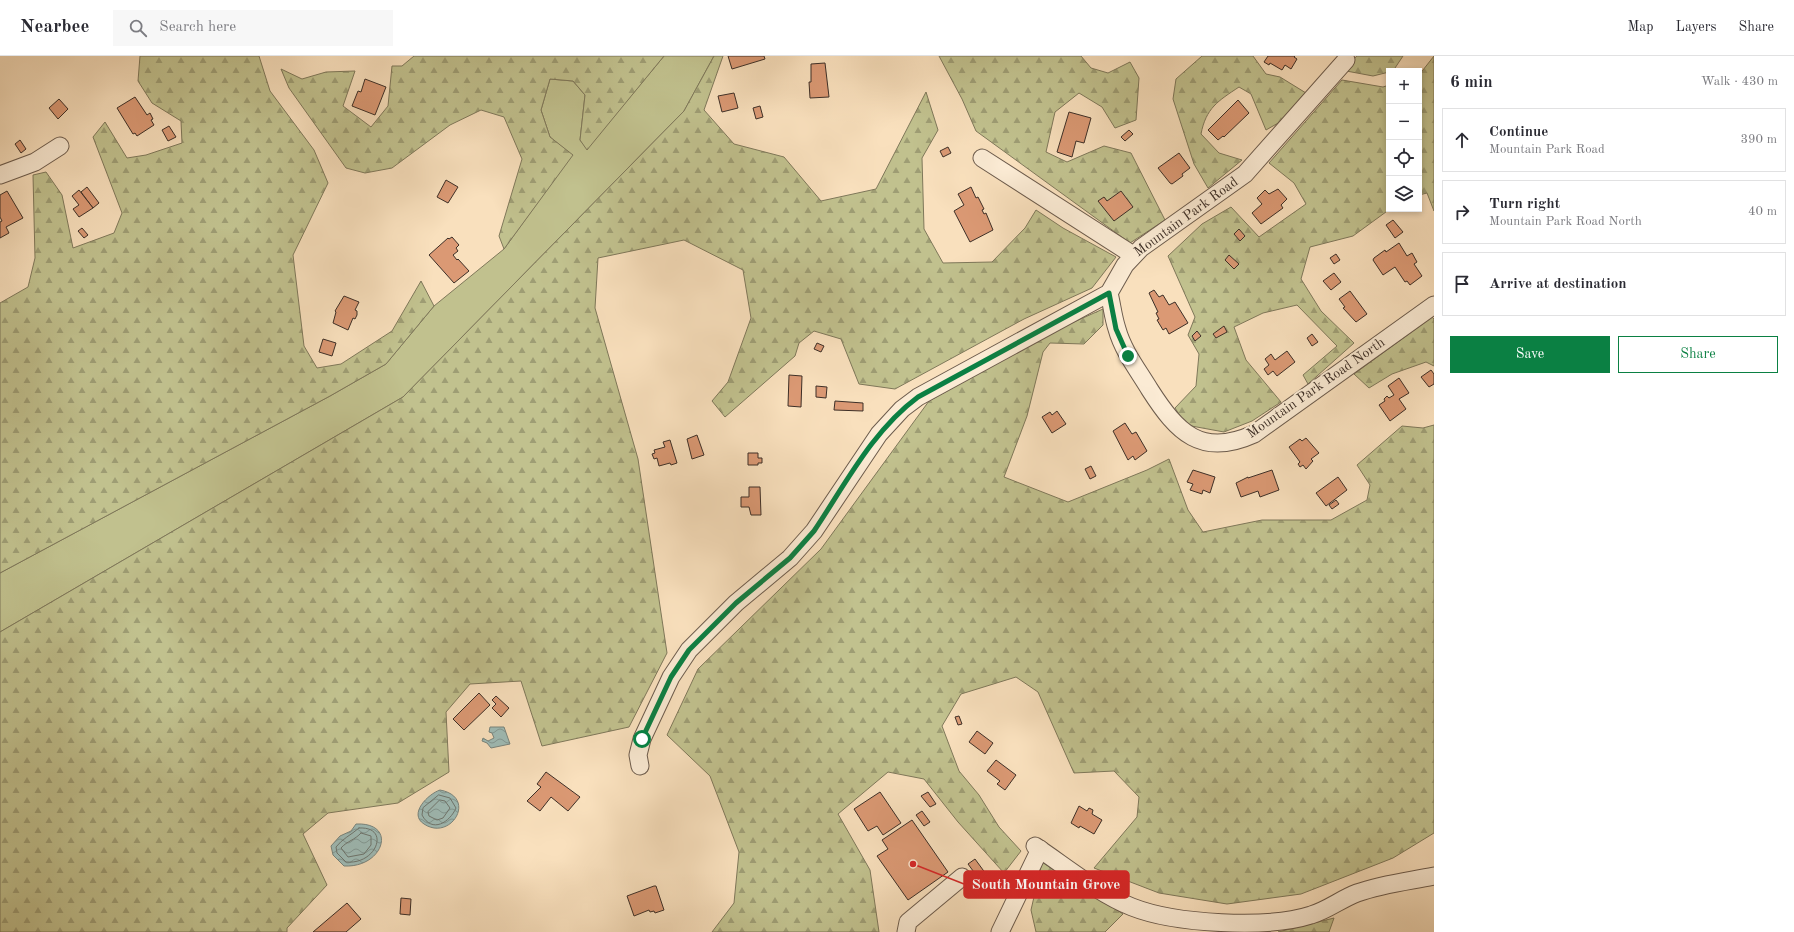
<!DOCTYPE html>
<html lang="en">
<head>
<meta charset="utf-8">
<style>
	:root { --surface:#fff; --page:#f7f7f7; --text:#2b2b33; --muted:#7c7c81; --line:#e1e1e2; --accent:#0b8043 }
	body { margin:0; font-family:"Old Standard TT",serif; background:var(--page); color:var(--text) }
	.controls { position:absolute; right:12px; top:12px; display:grid; overflow:hidden; border-radius:0px; box-shadow:0 2px 6px #0003 }
	.controls button { width:36px; height:36px; display:grid; place-items:center; padding:0; border:0; border-bottom:1px solid var(--line); background:var(--surface); color:var(--text); font:20px sans-serif }
	.stop { position:absolute; width:12px; height:12px; margin:-9px; border:3px solid #0b8043; border-radius:50%; background:#fff }
	.stop.end { background:#0b8043; border-color:#fff; box-shadow:0 1px 4px #0008 }
	.list { margin:0; padding:0; list-style:none }
	h2 { display:flex; justify-content:space-between; align-items:center; height:52px; margin:0; padding:0 16px; font-size:17px }
	h2 small { font-size:13px; font-weight:400; color:var(--muted) }
	.list li { display:grid; grid-template-columns:26px 1fr auto; gap:12px; align-items:center; box-sizing:border-box; height:64px; margin:0 8px 8px; padding:0 8px; border:1px solid var(--line); border-radius:0px }
	.list b { display:block; font-size:15px; white-space:nowrap }
	.list p { margin:0; font-size:13px; white-space:nowrap; color:var(--muted) }
	.list em { font-size:13px; font-style:normal; color:var(--muted) }
	.actions { display:flex; gap:8px; padding:12px 16px }
	.actions a { flex:1; padding:9px 0; border:1px solid var(--accent); border-radius:0px; text-align:center; font-size:14px; color:var(--accent) }
	.actions .main { background:var(--accent); color:#fff }
	.icon { flex:none; width:22px; height:22px; fill:none; stroke:currentColor; stroke-width:2; stroke-linecap:round; stroke-linejoin:round }
	.map { position:relative; flex:none; width:1434px; height:876px; overflow:hidden }
	header { display:flex; align-items:center; gap:24px; box-sizing:border-box; height:56px; padding:0 20px; background:var(--surface); border-bottom:1px solid var(--line) }
	header strong { font-size:19px }
	nav { display:flex; gap:22px; margin-inline-start:auto; font-size:14px }
	.search { width:280px; height:36px; background:var(--page); display:flex; align-items:center; gap:10px; box-sizing:border-box; padding:0 14px; border-radius:0px; color:var(--muted); font-size:15px }
	main { display:flex }
	aside { flex:1; background:var(--surface) }
	.map>svg:first-child { display:block }
</style>
</head>
<body>
<header>
<strong>Nearbee</strong>
<div class="search"><svg class="icon" aria-label="search" viewBox="0 0 24 24"><circle cx="10" cy="10" r="6"/><path d="M15 15l6 6"/></svg>Search here</div>
<nav><a>Map</a><a>Layers</a><a>Share</a></nav>
</header>
<main>
<div class="map">
<svg width="1434" height="876" viewBox="0 0 1434 876">
	<defs>
		<pattern id="forest-firs" width="22" height="20" patternUnits="userSpaceOnUse"><rect width="22" height="20" fill="#c1c18e"/><path d="M5 1l3.5 6h-7zM16 11l3.5 6h-7z" fill="#9e9d74"/></pattern>
		<pattern id="water-waves" width="16" height="10" patternUnits="userSpaceOnUse"><rect width="16" height="10" fill="#9fbcb7"/><path d="M0 5q4-4 8 0t8 0" fill="none" stroke="#839995"/></pattern>
	</defs>
	<rect width="100%" height="100%" fill="#f9e0bd"/>
	<filter id="stains"><feTurbulence type="fractalNoise" baseFrequency=".005" numOctaves="4"/><feColorMatrix values="0 0 0 0 .2 0 0 0 0 .09 0 0 0 0 .02 0 0 0 .5 -.17"/></filter>
	<radialGradient id="worn" r=".72"><stop offset=".6" stop-color="#630" stop-opacity="0"/><stop offset="1" stop-color="#630" stop-opacity=".3"/></radialGradient>
	<!-- green -->
	<path fill="#c1c18e" stroke="#7f785a" d="M664,0H714L684,55L403,341L0,576V517L330,340L386,308L434,250L504,193L572,99L550,81L541,54L550,23L573,25L585,39L580,84L587,93Z"/>
	<!-- forest -->
	<g fill="url(#forest-firs)" stroke="#7f785a">
		<path d="M140,0H259L270,35L314,94L328,127L293,199L304,290L317,312L341,308L392,275L421,225L434,250L386,308L330,340L0,517V247L28,231L35,202L33,119L46,116L62,139L73,192L114,177L122,157L93,81L105,66L127,102L146,99L182,87L181,65L152,47L138,25Z"/>
		<path d="M414,0H664L587,94L580,84L585,39L573,25L550,23L541,54L550,81L573,99L504,193L499,180L522,103L504,61L481,54L450,69L392,112L365,117L346,112L289,32L281,13L302,23L326,16L355,15L343,50L371,71L388,50L392,10H402Z"/>
		<path d="M714,0H723L704,54L734,88L784,101L821,145L876,133L926,36L938,74L922,102L924,173L943,207L992,206L1025,172L1036,154L1063,172L1116,201L1092,232L1024,263L895,333L859,328L841,283L814,275L799,287L795,300L725,361L712,345L728,326L751,262L743,214L684,184L598,202L595,252L638,403L667,597L629,671L542,690L521,625L470,628L446,656L449,716L398,747L328,757L303,778L327,829L287,872V876H0V576L403,341L684,55Z"/>
		<path d="M939,0H1081L1091,12L1108,17L1130,6L1139,22L1136,64L1115,72L1102,51L1079,37L1055,56L1046,96L1067,106L1104,90L1131,97L1165,164L1130,187L976,75L962,43Z"/>
		<path d="M1202,0H1253L1266,18L1280,21L1306,37L1280,66L1266,74L1251,38L1239,31C1218,45 1206,52 1201,78L1219,97L1242,104L1208,132L1194,108L1173,43L1176,23Z"/>
		<path d="M1357,0H1403L1393,15L1373,20L1341,14Z"/>
		<path d="M1434,0V155L1427,137L1419,139V19Z"/>
		<path d="M1342,24L1383,31L1389,29L1390,153L1353,180L1310,191L1301,223L1321,255L1354,287L1308,328L1303,319L1337,290L1297,249L1263,257L1234,271L1246,304L1281,346L1252,365L1224,376L1186,369L1175,352L1196,330L1199,298L1188,279L1195,261L1168,200L1202,168L1231,151L1259,181L1306,148L1294,127L1269,107Z"/>
		<path d="M1103,253V269L1084,288L1050,287L1043,296L1027,360L1004,421L1068,446L1147,414L1169,403L1188,454L1203,476L1262,464H1331L1367,444L1370,429L1357,409L1402,370L1423,372L1434,369V777L1393,802L1301,838L1227,848L1159,837L1094,812L1137,761L1139,741L1114,715L1074,717L1038,636L1016,621L961,638L942,670L959,715L979,739L999,771L1021,795L1004,817L958,766L924,723L888,716L838,758L870,814L879,876H712L734,847L739,796L710,720L667,679L698,613L821,493L929,345L1056,274Z"/>
		<path d="M1432,261L1434,263V310L1426,306L1392,318L1369,332L1354,318Z"/>
		<path d="M1042,806L1123,858L1105,876H1036L1031,854Z"/>
		<path d="M1334,862L1329,876H1278Z"/>
	</g>
	<!-- water -->
	<g fill="url(#water-waves)" stroke="#78847d">
		<path d="M490,671H504L510,688L491,692L487,687L482,685L483,682L488,685L494,682L492,677L489,676Z"/>
		<path d="M440,734C478,741 451,786 424,768C408,758 428,738 440,734Z"/>
		<path d="M356,768C398,766 384,812 344,810L333,799L331,790L340,780L351,775Z"/>
	</g>
	<g fill="none" stroke-linecap="round" stroke-linejoin="round">
		<!-- shore -->
		<g stroke="#6e766f" stroke-width="1">
			<path d="M439,739L450,742L456,752C450,766 432,778 422,759L423,752Z"/>
			<path d="M440,744L445,745L450,752L443,762L437,764L429,760L428,756Z"/>
			<path d="M359,772C391,770 377,809 346,806L337,797L336,791C342,783 351,779 359,772Z"/>
			<path d="M361,777L371,780V789L364,798L348,801L341,792C347,785 355,784 361,777Z"/>
		</g>
	</g>
	<!-- building -->
	<g fill="#db9974" stroke="#3d2f27">
		<path d="M728,0H764L765,3L732,13Z"/>
		<path d="M1268,0H1295L1294,1L1297,3L1291,13L1285,9L1282,14L1270,7L1269,9L1264,6Z"/>
		<path d="M825,7L829,41L810,42L809,26H811V8Z"/>
		<path d="M365,23L386,31L375,59L352,50L358,35L361,36Z"/>
		<path d="M734,37L738,52L722,56L718,40Z"/>
		<path d="M135,41L147,59L150,57L153,63L151,64L154,69L137,80L135,77L133,78L117,52Z"/>
		<path d="M59,43L68,53L58,63L49,52Z"/>
		<path d="M1238,44L1249,57L1224,81L1223,80L1218,84L1208,74Z"/>
		<path d="M760,50L763,61L756,63L753,52Z"/>
		<path d="M1069,56L1091,62L1084,87L1076,85L1072,101L1057,96Z"/>
		<path d="M169,70L176,81L168,85L162,74Z"/>
		<path d="M1129,74L1133,78L1125,85L1121,81Z"/>
		<path d="M20,84L26,93L21,97L15,88Z"/>
		<path d="M948,91L951,97L943,101L940,95Z"/>
		<path d="M1179,97L1190,112L1182,118L1183,120L1172,128L1170,127L1158,112Z"/>
		<path d="M446,124L458,131L448,147L437,141Z"/>
		<path d="M87,131L99,147L93,152L81,136Z"/>
		<path d="M971,131L976,142L978,141L984,153L982,154L984,158L986,157L993,174L970,186L954,155L964,149L958,138Z"/>
		<path d="M1278,133L1287,143L1281,149L1283,152L1261,168L1252,157L1262,148L1257,142L1265,134L1269,138Z"/>
		<path d="M79,134L93,152L79,161L73,153L79,149L72,140Z"/>
		<path d="M7,135L23,162L6,171L9,177L0,182V166L2,165L0,161V139Z"/>
		<path d="M1121,135L1133,151L1114,165L1098,145L1104,141L1107,145Z"/>
		<path d="M1393,164L1403,176L1395,182L1386,169Z"/>
		<path d="M82,172L88,179L84,182L78,175Z"/>
		<path d="M1239,173L1245,180L1240,185L1234,178Z"/>
		<path d="M452,181L459,189L456,192L458,195L453,199L457,204L458,203L469,215L454,227L429,199L448,182L449,183Z"/>
		<path d="M1399,187L1407,200L1412,197L1417,206L1414,208L1422,220L1410,229L1407,225L1405,226L1395,211L1383,219L1373,204L1374,202L1385,194L1386,196Z"/>
		<path d="M1336,198L1340,204L1334,208L1330,202Z"/>
		<path d="M1229,199L1239,208L1234,213L1225,204Z"/>
		<path d="M1334,217L1341,226L1331,234L1323,225Z"/>
		<path d="M1154,234L1159,241L1163,239L1169,249L1175,246L1188,267L1169,278L1166,272L1163,274L1157,264L1159,263L1156,257L1158,256L1149,237Z"/>
		<path d="M1350,235L1367,258L1356,266L1343,252L1345,251L1339,243Z"/>
		<path d="M344,240L359,246L355,254L357,255V259L355,263L353,262L348,274L333,267L336,256L335,255Z"/>
		<path d="M1224,270L1227,276L1216,282L1213,278Z"/>
		<path d="M1197,275L1201,280L1195,285L1192,280Z"/>
		<path d="M1312,278L1318,286L1312,290L1307,282Z"/>
		<path d="M323,283L336,287L332,300L319,296Z"/>
		<path d="M817,287L824,290L821,296L814,293Z"/>
		<path d="M1287,295L1295,306L1277,320L1273,315L1268,319L1264,313L1269,309L1265,303L1271,298L1275,304Z"/>
		<path d="M1431,314L1434,318V328L1429,331L1421,321Z"/>
		<path d="M789,319L802,320L801,351L788,350Z"/>
		<path d="M1399,322L1409,337L1399,343L1406,353L1390,365L1379,349L1385,345L1384,343L1387,340L1389,342L1394,339L1388,330Z"/>
		<path d="M816,330L827,331L826,342L816,341Z"/>
		<path d="M835,345L863,347V355L834,354Z"/>
		<path d="M1057,355L1066,368L1052,377L1042,361L1050,356L1052,359Z"/>
		<path d="M1125,367L1132,378L1136,376L1147,395L1135,404L1133,400L1128,404L1113,375Z"/>
		<path d="M697,379L704,399L692,403L687,383Z"/>
		<path d="M1306,382L1319,397L1311,403L1313,405L1306,413L1303,409L1300,411L1298,408L1300,406L1289,391L1300,383L1302,385Z"/>
		<path d="M670,384L677,407L671,409L670,407L659,410L657,402L654,403L652,398L655,397L654,394L665,391L663,386Z"/>
		<path d="M748,397H758V402H762V407H758V409H748Z"/>
		<path d="M1091,410L1096,420L1090,423L1085,413Z"/>
		<path d="M1193,414L1215,421L1210,437L1203,434L1202,438L1190,434L1193,428L1187,426Z"/>
		<path d="M1272,414L1279,434L1260,441L1258,435L1241,441L1236,427L1248,421V422Z"/>
		<path d="M1338,421L1347,434L1326,450L1316,437Z"/>
		<path d="M749,431H760L761,459H751L749,451H741V441H749Z"/>
		<path d="M1336,444L1339,448L1332,453L1329,449Z"/>
		<path d="M479,637L490,649L464,674L453,663Z"/>
		<path d="M496,640L509,652L501,661L492,652L496,648L492,644Z"/>
		<path d="M959,660L962,668L958,669L955,661Z"/>
		<path d="M977,675L993,687L985,698L969,686Z"/>
		<path d="M996,704L1016,719L1005,734L997,728L1000,725L987,715Z"/>
		<path d="M546,716L580,741L568,755L551,741L540,755L527,745L541,731L537,728Z"/>
		<path d="M880,736L901,767L883,779L877,770L868,775L854,753Z"/>
		<path d="M928,736L936,748L930,751L921,740Z"/>
		<path d="M1079,750L1087,755L1089,752L1093,754L1092,758L1102,764L1094,778L1080,770L1079,772L1071,767Z"/>
		<path d="M922,755L930,766L924,770L916,759Z"/>
		<path d="M912,764L948,816L908,844L877,800L888,793L882,784Z"/>
		<path d="M975,803L986,818L979,823L968,808Z"/>
		<path d="M654,830H656L664,854L655,857L654,855L650,856L649,854L634,860L627,840Z"/>
		<path d="M401,842L411,843L410,859L400,858Z"/>
		<path d="M347,847L361,863L346,876H313Z"/>
	</g>
	<g fill="none" stroke-linecap="round" stroke-linejoin="round">
		<!-- minor casing -->
		<g stroke="#6c5b4c" stroke-width="19">
			<g id="minor">
				<path d="M982,102L1133,199"/>
				<path d="M0,119L35,106L60,90"/>
				<path d="M1109,237C1112,249 1113,261 1117,273C1123,295 1138,314 1150,334C1177,376 1201,402 1254,378L1434,249"/>
				<path d="M640,710L638,699L642,683L671,621L689,594L736,547L790,502L814,475L879,378L902,353L918,341L1109,237L1125,209L1141,192L1245,118L1346,4"/>
				<path d="M1035,790C1065,810 1099,838 1132,851C1175,868 1268,873 1311,859C1328,854 1341,843 1357,837C1382,828 1409,825 1434,820"/>
				<path d="M906,876L908,866L962,821"/>
				<path d="M1000,876L1040,793"/>
			</g>
		</g>
		<!-- minor -->
		<use href="#minor" stroke="#fbebd4" stroke-width="17"/>
	</g>
	<g fill="none" stroke-linecap="round" stroke-linejoin="round">
		<!-- route -->
		<path stroke="#0b8043" stroke-width="5" d="M642,683L671,621L689,594L736,547L790,502L814,475C845,429 872,375 918,341L1109,237L1116,273L1128,300"/>
	</g>
	<g text-anchor="middle" dominant-baseline="central" stroke-width="4" stroke-linejoin="round" paint-order="stroke">
		<!-- street labels -->
		<g font-size="14" fill="#3d2f27" stroke="#fbebd4">
			<text transform="translate(1186 161) rotate(-36)">Mountain Park Road</text>
			<text transform="translate(1316 332) rotate(-35)">Mountain Park Road North</text>
		</g>
	</g>
	<!-- callouts -->
	<path fill="none" stroke="#d62828" stroke-width="1.5" d="M913 808L964 828"/>
	<circle fill="#d62828" stroke="#fbebd4" stroke-width="1.5" cx="913" cy="808" r="4"/>
	<rect fill="#d62828" stroke="#d62828" stroke-width="1.5" x="964" y="815" width="165" height="27" rx="4"/>
	<g font-size="15" text-anchor="middle" font-weight="bold" fill="#fff">
		<text x="1046" y="833">South Mountain Grove</text>
	</g>
	<rect width="100%" height="100%" filter="url(#stains)"/>
	<rect width="100%" height="100%" fill="url(#worn)"/>
</svg>
<div class="controls">
<button>+</button>
<button>−</button>
<button><svg class="icon" aria-label="locate" viewBox="0 0 24 24"><circle cx="12" cy="12" r="6"/><path d="M12 2v4M12 18v4M2 12h4M18 12h4"/></svg></button>
<button><svg class="icon" aria-label="layers" viewBox="0 0 24 24"><path d="M12 4l9 5-9 5-9-5zM3 14l9 5 9-5"/></svg></button>
</div>
<div class="stop" style="left:642px;top:683px"></div>
<div class="stop end" style="left:1128px;top:300px"></div>
</div>
<aside>
<h2>6 min<small>Walk · 430 m</small></h2>
<ul class="list">
<li><svg class="icon" aria-label="ahead" viewBox="0 0 24 24"><path d="M12 20V5M6 11l6-6 6 6"/></svg><div><b>Continue</b><p>Mountain Park Road</p></div><em>390 m</em></li>
<li><svg class="icon" aria-label="right" viewBox="0 0 24 24"><path d="M7 20v-9h11M14 6l5 5-5 5"/></svg><div><b>Turn right</b><p>Mountain Park Road North</p></div><em>40 m</em></li>
<li><svg class="icon" aria-label="arrive" viewBox="0 0 24 24"><path d="M6 21V4h12l-3 4 3 4H6"/></svg><div><b>Arrive at destination</b></div></li>
</ul>
<div class="actions"><a class="main">Save</a><a>Share</a></div>
</aside>
</main>
</body>
</html>
